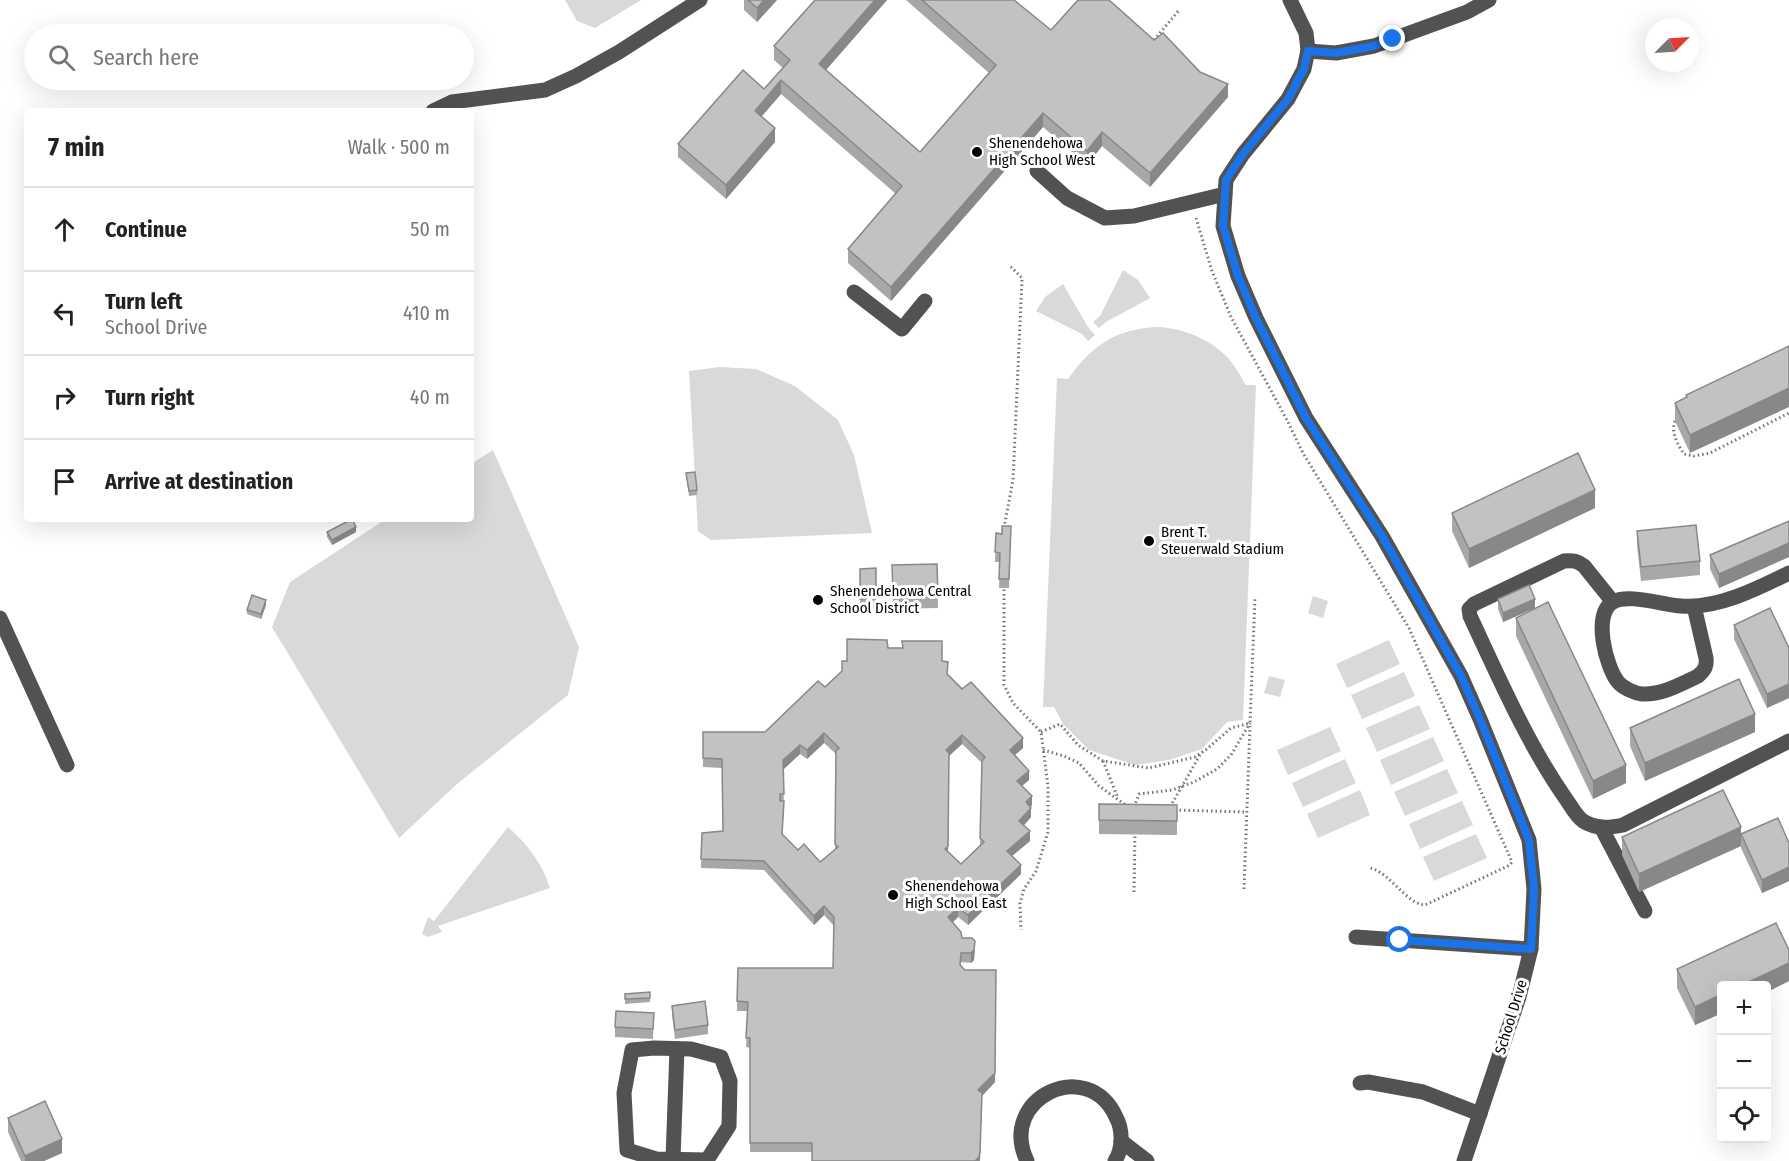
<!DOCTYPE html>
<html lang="en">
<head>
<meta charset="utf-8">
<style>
	:root { --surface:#fff; --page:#f2f2f2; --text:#222; --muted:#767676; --line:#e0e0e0 }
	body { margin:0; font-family:"Fira Sans Condensed",sans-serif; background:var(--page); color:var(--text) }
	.controls { position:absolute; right:18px; bottom:18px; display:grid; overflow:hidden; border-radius:6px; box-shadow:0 6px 24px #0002 }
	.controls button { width:54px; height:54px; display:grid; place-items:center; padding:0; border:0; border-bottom:2px solid var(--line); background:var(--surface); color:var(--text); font:30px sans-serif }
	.compass { position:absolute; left:1645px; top:18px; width:54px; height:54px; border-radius:50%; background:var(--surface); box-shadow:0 6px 24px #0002; rotate:66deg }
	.stop { position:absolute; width:18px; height:18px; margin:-14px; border:4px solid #1a73e8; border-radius:50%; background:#fff }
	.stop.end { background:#1a73e8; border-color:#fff; box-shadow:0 2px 6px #0008 }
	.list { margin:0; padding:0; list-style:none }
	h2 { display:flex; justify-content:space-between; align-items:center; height:78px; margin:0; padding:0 24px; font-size:26px }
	h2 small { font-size:20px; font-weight:400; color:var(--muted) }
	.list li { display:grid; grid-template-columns:39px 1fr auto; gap:18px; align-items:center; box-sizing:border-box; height:84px; padding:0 24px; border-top:2px solid var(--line) }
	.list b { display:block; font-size:22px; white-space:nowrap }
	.list p { margin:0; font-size:20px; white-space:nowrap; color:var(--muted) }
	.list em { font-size:20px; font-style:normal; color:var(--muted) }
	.icon { flex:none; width:33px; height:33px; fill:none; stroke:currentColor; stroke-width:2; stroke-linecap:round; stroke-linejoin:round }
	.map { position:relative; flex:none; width:1789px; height:1161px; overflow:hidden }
	.search { position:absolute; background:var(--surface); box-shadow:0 6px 24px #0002; left:24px; top:24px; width:450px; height:66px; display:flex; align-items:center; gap:15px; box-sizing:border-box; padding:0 21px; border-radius:33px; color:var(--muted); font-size:22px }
	.panel { position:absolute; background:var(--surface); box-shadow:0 6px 24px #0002; left:24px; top:108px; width:450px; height:414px; border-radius:6px }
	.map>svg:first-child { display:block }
</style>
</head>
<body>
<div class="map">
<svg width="1789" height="1161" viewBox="0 0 1789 1161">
	<rect width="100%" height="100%" fill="#fff"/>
	<!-- green -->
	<g fill="#d9d9d9">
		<path d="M565,0H641L595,28L577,21Z"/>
		<path d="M1123,270L1138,280L1150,298L1106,322L1099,328L1093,322L1100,316Z"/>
		<path d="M1063,284L1088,327L1095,335L1088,341L1082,334L1036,311L1045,297Z"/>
		<path d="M1160,327C1185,329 1210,339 1227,357C1235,365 1240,376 1246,385H1256L1243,720L1227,722L1202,749L1169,760L1135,765L1089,750L1063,724L1054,707H1043L1057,378L1068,379C1093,344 1117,328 1160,327Z"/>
		<path d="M720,367L756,369L795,386L838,420L854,455L872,533L711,540L698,531L689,371Z"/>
		<path d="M493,450L579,647L568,695L457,784L399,838L272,627L290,582L386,519H471V464Z"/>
		<path d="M1313,596L1328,601L1323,618L1308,613Z"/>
		<path d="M1389,640L1400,664L1347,688L1336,664Z"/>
		<path d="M1404,672L1415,696L1362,719L1351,695Z"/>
		<path d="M1269,676L1285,680L1280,697L1264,693Z"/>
		<path d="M1419,705L1430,729L1377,752L1366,728Z"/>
		<path d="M1330,727L1341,751L1288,775L1277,750Z"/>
		<path d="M1433,737L1444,761L1391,785L1380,760Z"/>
		<path d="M1345,759L1356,783L1303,807L1292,783Z"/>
		<path d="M1447,769L1458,793L1405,816L1394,792Z"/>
		<path d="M1360,790L1370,815L1318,838L1307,814Z"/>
		<path d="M1462,801L1473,825L1420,849L1409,824Z"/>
		<path d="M508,827C528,845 542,863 550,888L438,926L442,932L428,937L422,934L428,917L434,921Z"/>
		<path d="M1476,834L1487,858L1434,881L1423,857Z"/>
	</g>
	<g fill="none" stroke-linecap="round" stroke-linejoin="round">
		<!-- path -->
		<g stroke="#747474" stroke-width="3" stroke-dasharray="1.5 3" stroke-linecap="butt">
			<path d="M1154,40L1180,9"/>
			<path d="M1196,218L1212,271L1231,317L1287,420L1303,453L1409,628L1512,862L1510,865L1425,905C1405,903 1391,873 1370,868"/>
			<path d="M1677,417C1669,429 1677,444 1684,454L1694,456L1710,453L1789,413"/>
			<path d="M1004,528L1013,480L1022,278L1009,265"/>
			<path d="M1004,585V685L1013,703L1041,732L1048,786V832L1036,871L1024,889L1020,903L1021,930"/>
			<path d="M1041,732L1060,724L1078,745L1103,761L1149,768L1195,757L1207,749L1231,728L1250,723L1255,597"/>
			<path d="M1043,750L1064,756L1079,763L1099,786L1127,806"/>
			<path d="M1103,761L1118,798"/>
			<path d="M1134,807L1139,794L1172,790L1194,782L1217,769L1231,755L1250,723"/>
			<path d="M1170,807L1200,755"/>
			<path d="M1175,810L1246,812"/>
			<path d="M1244,889L1250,726"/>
			<path d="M1134,892L1135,830"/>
		</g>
		<!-- minor -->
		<g stroke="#525252" stroke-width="15">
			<path d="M1290,0L1306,33L1308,50L1304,69L1288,99L1243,154L1226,180L1223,226L1238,276L1256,318L1306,418L1382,536L1461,676L1480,719L1529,840L1534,889L1531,949L1519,997L1464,1161"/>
			<path d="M1308,51L1336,53L1374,46L1467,12L1489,0"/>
			<path d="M433,111L452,102L545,90L576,76L619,52L700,0"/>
			<path d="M1037,171L1067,198L1105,218L1134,216L1225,194"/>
			<path d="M854,292L902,329L925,301"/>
			<path d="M1613,602L1584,566C1578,561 1573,560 1564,561L1474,604L1469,609L1470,616C1498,676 1528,745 1566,799C1571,806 1576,816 1583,821C1596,829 1609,828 1623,825L1789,741"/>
			<path d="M1694,606L1706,658C1707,666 1705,670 1698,676C1681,684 1662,695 1642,694C1634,693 1623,688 1618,682C1606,667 1592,614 1613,602C1628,593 1663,605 1681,606C1717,609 1757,589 1789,573"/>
			<path d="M0,618L67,765"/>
			<path d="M1601,827L1645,911"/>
			<path d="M1356,937L1531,949"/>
			<path d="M654,1048L691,1049L721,1057L730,1081L729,1126L707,1160L656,1159L627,1150L624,1093L632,1050Z"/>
			<path d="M1360,1083L1368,1082L1423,1092L1480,1114"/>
			<path d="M1121,1141L1147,1161"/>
			<path d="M673,1159L677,1049"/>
			<path d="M1027,1161C997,1098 1088,1055 1116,1117C1123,1130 1123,1148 1115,1161"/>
		</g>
	</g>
	<!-- wall -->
	<g fill="#a7a7a7" fill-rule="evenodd">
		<path d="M744,0H777L757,22L744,10Z"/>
		<path d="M815,0H887L826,70L920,152L989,73L906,0H1014L1051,30L1154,40L1200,72L1228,97L1150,187L1102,146L1087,165L1043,127L891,301L848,263V249L896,194L781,94L761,117L775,142L726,199L678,157V144L764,89L783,68L774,60V46Z"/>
		<path d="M1789,346L1690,453L1675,421V403L1686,397V395Z"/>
		<path d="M686,473L697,490V495L689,496Z"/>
		<path d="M1595,508L1469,568L1452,531V513Z"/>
		<path d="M1789,521V557L1719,588L1710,569V555Z"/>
		<path d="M1011,526L1009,588H999L1000,562H995L996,533L1002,534Z"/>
		<path d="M1637,531L1700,561V575L1641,581L1637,545Z"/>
		<path d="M327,532H356L332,545L327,537Z"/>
		<path d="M937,564L938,608L893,609L892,565Z"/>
		<path d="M876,568V608H860V569Z"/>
		<path d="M1498,599L1535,608L1503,622L1498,609Z"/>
		<path d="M266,605L261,619L247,614V610Z"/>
		<path d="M1516,618L1626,783L1593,799L1516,636Z"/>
		<path d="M1734,625L1789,648V698L1767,708L1734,639Z"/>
		<path d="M902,641L942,661L948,674L1023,748L1015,755L1029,780L1022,786L1032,805L1031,807V817L1023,826L1030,841L1012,856L1021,874L968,925L958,917L953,922L962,938L975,950L974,960L971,963L961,962V965L995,1082L982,1096L980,1161H812V1152H750V1048L746,1047L748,1011H737V1001L833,968L834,926L824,915L814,925L764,870L701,868L702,833L723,831L722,768L703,767V732H765L825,687L842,671L847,661L888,648H902ZM824,743L836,754L835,849L820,862L798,850L782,834L784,810L783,769L800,754L807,759ZM962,744L982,763L980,845L961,864L948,852L949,756Z"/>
		<path d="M1630,728L1755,732L1645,781L1630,746Z"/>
		<path d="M1099,804L1177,805V835L1099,834Z"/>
		<path d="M1741,834L1789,843V881L1762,893L1741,848Z"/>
		<path d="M1622,837L1741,846L1639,892L1622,855Z"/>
		<path d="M1789,950V981L1767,992V986H1722V1013L1695,1025L1677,988V969Z"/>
		<path d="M650,992V1002L625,1004V994Z"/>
		<path d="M672,1006L708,1025V1034L675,1039L672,1015Z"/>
		<path d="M654,1013L653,1039L615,1037V1027Z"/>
		<path d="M8,1118L62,1153L44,1161H21L8,1132Z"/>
	</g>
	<!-- shaded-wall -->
	<g fill="#888">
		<path d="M764,0H777L757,22V8Z"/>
		<path d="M875,0H887L819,78V64Z"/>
		<path d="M781,80V94L755,124V111Z"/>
		<path d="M1228,84V97L1150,187V173Z"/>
		<path d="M1043,113V127L891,301V287Z"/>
		<path d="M775,128V142L726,199V185Z"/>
		<path d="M1102,132V146L1087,165V151Z"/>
		<path d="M1789,388V407L1690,453V435Z"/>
		<path d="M1595,490V508L1469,568V549Z"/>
		<path d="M356,527V532L332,545V540Z"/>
		<path d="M1789,543V557L1719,588V574Z"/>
		<path d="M1535,599V608L1503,622V613Z"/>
		<path d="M266,600V605L261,619V614Z"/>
		<path d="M1789,684V698L1767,708V694Z"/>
		<path d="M1755,714V732L1645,781V763Z"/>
		<path d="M824,733V743L807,759V750Z"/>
		<path d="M962,735V744L949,756L948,855L945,858L946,750Z"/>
		<path d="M1023,738V748L1010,759V750Z"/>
		<path d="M800,745V754L783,770V760Z"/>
		<path d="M1626,765V783L1593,799V781Z"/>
		<path d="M1029,771V780L1017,790V781Z"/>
		<path d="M1032,796V805L1026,811V802Z"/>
		<path d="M1031,808V817L1019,831V821Z"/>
		<path d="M1741,827V846L1639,892V874Z"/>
		<path d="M1030,831V841L1007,860V851Z"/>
		<path d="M1021,865V874L968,925V915Z"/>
		<path d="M1789,867V881L1762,893V880Z"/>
		<path d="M824,906V915L814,925V916Z"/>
		<path d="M958,908V917L948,927V917Z"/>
		<path d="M975,941L974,960L971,963V953Z"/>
		<path d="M1789,963V981L1767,992V986H1740Z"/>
		<path d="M996,970L995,1082L982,1096L980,1161H975L978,1090Z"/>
		<path d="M1722,994V1013L1695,1025V1007Z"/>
		<path d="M62,1139V1153L44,1161H25V1156Z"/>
	</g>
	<!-- building -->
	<g fill="#c2c2c2" stroke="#888" stroke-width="1.5" fill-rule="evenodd">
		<path d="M748,0H764L757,8Z"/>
		<path d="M815,0H875L819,64L920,152L996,65L922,0H1014L1051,30L1078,0H1109L1154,40L1163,33L1200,72L1228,84L1150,173L1102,132L1087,151L1043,113L891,287L848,249L902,186L781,80L755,111L775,128L726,185L678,144L743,70L764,89L790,60L774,46Z"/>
		<path d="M1789,346V388L1690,435L1675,403L1687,397L1686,395Z"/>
		<path d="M1578,453L1595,490L1469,549L1452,513Z"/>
		<path d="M695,472L697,490L689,491L686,473Z"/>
		<path d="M352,519L356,527L332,540L327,532Z"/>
		<path d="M1789,521V543L1719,574L1710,555Z"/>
		<path d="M1696,525L1700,561L1641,567L1637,531Z"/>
		<path d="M1002,526H1011L1009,579H999L1000,553L995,552L996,533L1002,534Z"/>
		<path d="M937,564L938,594L893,595L892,565Z"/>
		<path d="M876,568V598L860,599V569Z"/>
		<path d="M1529,585L1535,599L1503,613L1498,599Z"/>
		<path d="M252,595L266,600L261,614L247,610Z"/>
		<path d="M1548,602L1626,765L1593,781L1516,618Z"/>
		<path d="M1770,608L1789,648V684L1767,694L1734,625Z"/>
		<path d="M847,639L887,640L888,648H903L902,641H942V661L948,662L947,674L962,689L971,682L1023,738L1010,750L1029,771L1017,781L1032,796L1026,802L1031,808L1019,821L1030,831L1007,851L1021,865L968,915L958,908L948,917L961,932L962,938H972L975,941L974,950L971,953H961L960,965L965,970H996L995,1073L978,1090L982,1093L980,1152L979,1157L975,1161H812V1143H750V1038H746L748,1002L737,1001L738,968H833L834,917L824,906L814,916L764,861L701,859L702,833L723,831L722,759L703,758V732H765L818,681L825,687L842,671V661H847ZM824,733L839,748L836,751L835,844L838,847L820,862L804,844L798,850L782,834L784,801H780V794H784L783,760L800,745L807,750ZM962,735L985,757L982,761L980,838L984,842L961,864L945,849L948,846L949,753L946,750Z"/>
		<path d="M1739,679L1755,714L1645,763L1630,728Z"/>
		<path d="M1723,790L1741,827L1639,874L1622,837Z"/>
		<path d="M1099,804L1177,805V821L1099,820Z"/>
		<path d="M1778,818L1789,843V867L1762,880L1741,834Z"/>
		<path d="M1776,923L1789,950V963L1740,986H1722V994L1695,1007L1677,969Z"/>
		<path d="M650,992V998L625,999V994Z"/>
		<path d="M705,1001L708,1025L675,1030L672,1006Z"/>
		<path d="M616,1011L654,1013L653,1029L615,1027Z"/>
		<path d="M45,1101L62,1139L25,1156L8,1118Z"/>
	</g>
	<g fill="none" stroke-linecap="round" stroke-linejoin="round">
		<!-- route -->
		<path stroke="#1a73e8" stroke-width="8" d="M1393,39L1374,46L1336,53L1308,51L1304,69L1288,99L1243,154L1226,180L1223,226L1238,276L1256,318L1306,418L1382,536L1461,676L1480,719L1529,840L1534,889L1531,949L1400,940"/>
	</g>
	<!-- markers -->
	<g fill="#000" stroke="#fff" stroke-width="2">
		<circle cx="977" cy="152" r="6"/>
		<circle cx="1149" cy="541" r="6"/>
		<circle cx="818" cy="600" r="6"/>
		<circle cx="893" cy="895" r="6"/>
	</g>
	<g text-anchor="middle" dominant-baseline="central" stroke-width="6" stroke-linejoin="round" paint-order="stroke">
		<!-- poi labels -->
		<g font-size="15" fill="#000" stroke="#fff" text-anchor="start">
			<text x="989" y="143">Shenendehowa<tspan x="989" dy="17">High School West</tspan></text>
			<text x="1161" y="532">Brent T.<tspan x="1161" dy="17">Steuerwald Stadium</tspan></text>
			<text x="830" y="591">Shenendehowa Central<tspan x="830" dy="17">School District</tspan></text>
			<text x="905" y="886">Shenendehowa<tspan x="905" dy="17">High School East</tspan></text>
		</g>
		<!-- street labels -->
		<g font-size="15" fill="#000" stroke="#fff">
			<text transform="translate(1511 1017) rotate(-73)">School Drive</text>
		</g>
	</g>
</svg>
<div class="controls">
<button>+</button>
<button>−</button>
<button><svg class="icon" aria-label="locate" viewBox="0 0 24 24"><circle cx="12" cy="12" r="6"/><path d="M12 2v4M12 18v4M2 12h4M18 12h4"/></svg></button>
</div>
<svg class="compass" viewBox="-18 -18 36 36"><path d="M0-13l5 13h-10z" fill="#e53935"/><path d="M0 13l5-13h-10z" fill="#767676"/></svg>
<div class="stop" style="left:1400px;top:940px"></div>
<div class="stop end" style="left:1393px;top:39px"></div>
<div class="search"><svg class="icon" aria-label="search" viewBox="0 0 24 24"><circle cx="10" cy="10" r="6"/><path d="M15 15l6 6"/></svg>Search here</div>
<section class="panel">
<h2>7 min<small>Walk · 500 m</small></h2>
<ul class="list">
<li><svg class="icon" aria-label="ahead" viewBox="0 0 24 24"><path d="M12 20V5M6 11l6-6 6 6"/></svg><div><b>Continue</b></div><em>50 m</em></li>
<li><svg class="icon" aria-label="left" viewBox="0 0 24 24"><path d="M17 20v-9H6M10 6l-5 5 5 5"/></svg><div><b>Turn left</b><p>School Drive</p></div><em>410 m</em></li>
<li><svg class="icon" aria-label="right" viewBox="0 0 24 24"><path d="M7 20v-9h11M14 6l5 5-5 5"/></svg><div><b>Turn right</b></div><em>40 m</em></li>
<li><svg class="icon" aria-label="arrive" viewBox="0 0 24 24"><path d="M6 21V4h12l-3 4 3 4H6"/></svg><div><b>Arrive at destination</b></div></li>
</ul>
</section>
</div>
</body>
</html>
